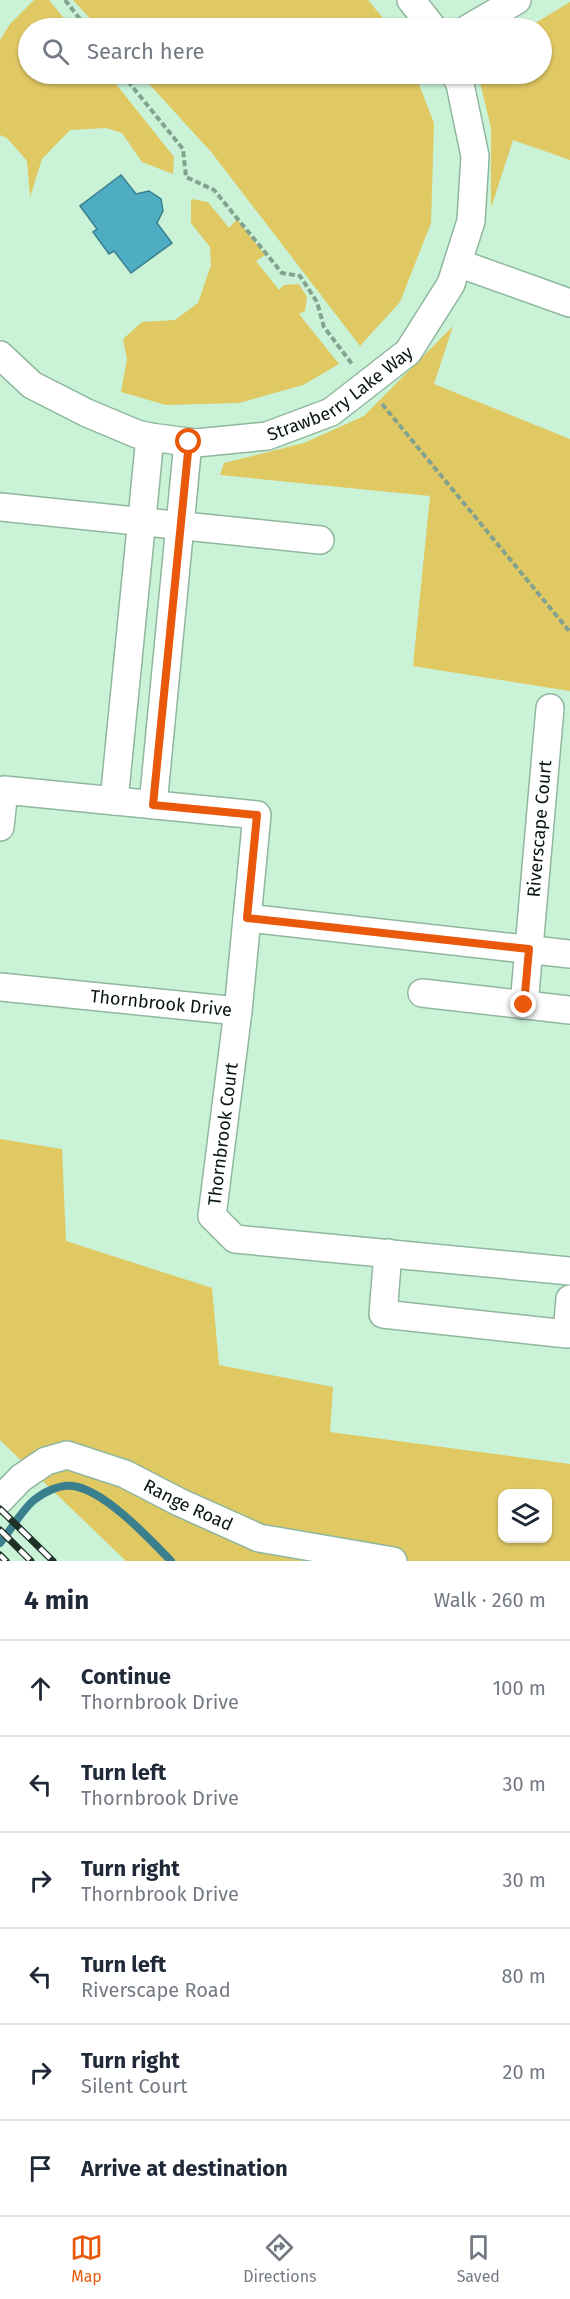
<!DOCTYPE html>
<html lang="en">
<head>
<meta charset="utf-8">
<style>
	:root { --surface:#fff; --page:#f2f2f3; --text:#1f2937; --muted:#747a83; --line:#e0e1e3; --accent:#ea580c }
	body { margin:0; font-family:"Fira Sans",sans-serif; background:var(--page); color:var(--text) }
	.controls { position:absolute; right:18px; bottom:18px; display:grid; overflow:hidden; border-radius:12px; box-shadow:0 2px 4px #0004 }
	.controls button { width:54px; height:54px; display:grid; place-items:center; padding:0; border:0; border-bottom:2px solid var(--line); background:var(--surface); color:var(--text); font:30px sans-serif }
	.stop { position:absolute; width:18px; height:18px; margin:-14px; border:4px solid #ea580c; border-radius:50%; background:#fff }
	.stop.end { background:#ea580c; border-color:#fff; box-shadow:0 2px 6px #0008 }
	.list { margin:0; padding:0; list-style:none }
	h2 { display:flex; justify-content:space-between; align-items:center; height:78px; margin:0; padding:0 24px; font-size:26px }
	h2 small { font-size:20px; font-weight:400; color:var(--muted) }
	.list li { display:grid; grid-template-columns:39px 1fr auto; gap:18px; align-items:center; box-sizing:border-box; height:96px; padding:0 24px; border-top:2px solid var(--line) }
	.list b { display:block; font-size:22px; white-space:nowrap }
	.list p { margin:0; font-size:20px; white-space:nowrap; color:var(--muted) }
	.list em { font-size:20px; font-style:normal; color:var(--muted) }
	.icon { flex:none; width:33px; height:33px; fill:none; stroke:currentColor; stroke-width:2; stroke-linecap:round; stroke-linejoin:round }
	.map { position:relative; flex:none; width:570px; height:1561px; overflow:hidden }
	.search { position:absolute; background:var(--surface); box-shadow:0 2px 4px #0004; left:18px; right:18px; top:18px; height:66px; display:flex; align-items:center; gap:15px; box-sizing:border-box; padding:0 21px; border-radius:33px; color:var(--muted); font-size:22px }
	.sheet { height:654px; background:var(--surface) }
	nav { display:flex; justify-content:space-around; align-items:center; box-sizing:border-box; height:84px; border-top:2px solid var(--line); background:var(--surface); font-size:16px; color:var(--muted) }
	nav a { display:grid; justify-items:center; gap:3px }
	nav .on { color:var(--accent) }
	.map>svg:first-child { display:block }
</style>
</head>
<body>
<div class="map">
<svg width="570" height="1561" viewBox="0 0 570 1561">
	<rect width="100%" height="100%" fill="#c9f2d7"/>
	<!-- green -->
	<g fill="#e0c863" fill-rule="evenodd">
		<path d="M34,0H49L72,28H28V74H108L174,157L173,174L142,162L122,133L106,128L70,130L42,159L30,197L27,161L7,138L0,135V40L10,24Z"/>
		<path d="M73,0H368L391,28H99Z"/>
		<path d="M570,2V160L513,140L491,208V128L478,74H542V28H527Z"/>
		<path d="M140,74H415L434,123L431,223L400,302L360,346L212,153Z"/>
		<path d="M191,199L208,202L229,228L237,219L265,255L256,261L279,290L284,285L299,284L307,297L305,311L299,314L339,364L303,385L239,403L166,405L121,392L127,359L123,339L142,322L175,320L198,303L211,265L210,247L191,223Z"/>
		<path d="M453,326L434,384L570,439V691L413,666L430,496L220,475L224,463L304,443L364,416Z"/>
		<path d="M0,1139L62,1149L66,1241L212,1288L219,1365L333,1387L330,1432L570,1464V1561H126L0,1440ZM502,1494H548V1538H502Z"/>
	</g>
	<!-- water -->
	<path fill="#4eacc3" stroke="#397f8d" stroke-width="1.5" d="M121,175L136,194L149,191L161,199L163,211L157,223L172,243L131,273L114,251L109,254L93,232L97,229L80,206Z"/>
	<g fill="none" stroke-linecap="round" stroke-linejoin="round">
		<!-- stream -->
		<path stroke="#397f8d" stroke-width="8" d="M0,1543C11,1530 21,1511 34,1500C44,1492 60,1484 73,1486C104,1490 149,1538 171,1561"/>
		<!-- street casing -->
		<g stroke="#90b79e" stroke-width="30">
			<g id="street">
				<path d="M411,0L433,28"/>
				<path d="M469,28L517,0"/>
				<path d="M458,263L570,303"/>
				<path id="s1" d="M0,355L32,385L87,413L137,434L150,437L196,443L267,436L331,412L408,352L451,284L471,221L475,156L460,84L455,74"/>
				<path d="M0,507L320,540"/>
				<path d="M114,801L150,437"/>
				<path d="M153,805L188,442"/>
				<path d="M0,827L4,790L257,815L238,1011L212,1216L235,1239L570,1271"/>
				<path d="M247,918L570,954"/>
				<path id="s2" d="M0,987L238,1011"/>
				<path d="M422,993L570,1010"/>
				<path id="s3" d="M524,1005L550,708"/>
				<path d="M388,1253L383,1314L567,1334L570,1299"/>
				<path id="s4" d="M0,1500L21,1478L46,1461L67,1455L125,1474L179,1502L259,1538L393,1561"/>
			</g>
		</g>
		<!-- path -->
		<g stroke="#83a38f" stroke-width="4" stroke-dasharray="6 3" stroke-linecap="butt">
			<path d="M65,0L87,28"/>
			<path d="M122,74L183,149L186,177L214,190L282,273L300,276L317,302L324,327L352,364"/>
			<path d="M382,404L570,632"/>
		</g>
		<!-- street -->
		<use href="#street" stroke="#fff" stroke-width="27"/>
		<!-- rail casing -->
		<g stroke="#203127" stroke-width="7">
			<g id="rail">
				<path d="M0,1509L53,1561"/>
				<path d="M0,1530L31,1561"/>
				<path d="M0,1555L6,1561"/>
			</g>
		</g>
		<!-- rail -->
		<use href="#rail" stroke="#fff" stroke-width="4.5" stroke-dasharray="14" stroke-linecap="butt"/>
	</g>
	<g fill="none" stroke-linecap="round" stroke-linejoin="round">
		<!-- route -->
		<path stroke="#ea580c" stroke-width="8" d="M189,442L153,805L257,815L247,918L529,949L524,1005"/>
	</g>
	<g text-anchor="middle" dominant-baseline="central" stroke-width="4.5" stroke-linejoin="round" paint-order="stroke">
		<!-- street labels -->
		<g font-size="18" fill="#09170f" stroke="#fff">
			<text stroke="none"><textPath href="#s1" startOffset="376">Strawberry Lake Way</textPath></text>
			<text stroke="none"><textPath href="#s3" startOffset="177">Riverscape Court</textPath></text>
			<text stroke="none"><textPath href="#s2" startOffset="162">Thornbrook Drive</textPath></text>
			<text transform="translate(223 1134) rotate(-83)">Thornbrook Court</text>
			<text stroke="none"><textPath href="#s4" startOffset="214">Range Road</textPath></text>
		</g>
	</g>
</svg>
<div class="controls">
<button><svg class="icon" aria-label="layers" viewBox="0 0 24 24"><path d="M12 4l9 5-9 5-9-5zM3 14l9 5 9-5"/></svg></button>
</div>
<div class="stop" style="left:189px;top:442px"></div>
<div class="stop end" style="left:524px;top:1005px"></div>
<div class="search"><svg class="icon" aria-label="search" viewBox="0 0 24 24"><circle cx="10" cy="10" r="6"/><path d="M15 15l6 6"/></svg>Search here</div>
</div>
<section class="sheet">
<h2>4 min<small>Walk · 260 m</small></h2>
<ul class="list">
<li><svg class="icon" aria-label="ahead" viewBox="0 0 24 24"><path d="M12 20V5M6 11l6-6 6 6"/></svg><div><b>Continue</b><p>Thornbrook Drive</p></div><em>100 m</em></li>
<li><svg class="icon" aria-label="left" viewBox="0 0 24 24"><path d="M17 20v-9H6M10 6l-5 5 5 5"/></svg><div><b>Turn left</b><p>Thornbrook Drive</p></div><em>30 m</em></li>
<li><svg class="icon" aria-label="right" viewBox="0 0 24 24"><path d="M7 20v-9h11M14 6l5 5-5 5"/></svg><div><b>Turn right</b><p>Thornbrook Drive</p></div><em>30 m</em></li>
<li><svg class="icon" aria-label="left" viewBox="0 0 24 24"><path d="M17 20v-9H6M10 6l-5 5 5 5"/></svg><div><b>Turn left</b><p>Riverscape Road</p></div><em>80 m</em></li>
<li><svg class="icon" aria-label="right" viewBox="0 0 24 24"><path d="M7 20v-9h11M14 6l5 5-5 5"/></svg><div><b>Turn right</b><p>Silent Court</p></div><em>20 m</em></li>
<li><svg class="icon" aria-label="arrive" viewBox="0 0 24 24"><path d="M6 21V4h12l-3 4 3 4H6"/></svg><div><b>Arrive at destination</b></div></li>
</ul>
</section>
<nav>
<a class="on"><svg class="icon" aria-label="map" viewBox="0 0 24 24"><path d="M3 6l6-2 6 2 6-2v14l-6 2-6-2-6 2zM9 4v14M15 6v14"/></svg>Map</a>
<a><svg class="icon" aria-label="directions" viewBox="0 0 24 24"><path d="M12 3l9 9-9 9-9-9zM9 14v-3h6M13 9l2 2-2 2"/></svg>Directions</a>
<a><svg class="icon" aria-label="saved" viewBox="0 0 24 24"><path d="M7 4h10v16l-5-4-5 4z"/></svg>Saved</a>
</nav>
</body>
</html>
